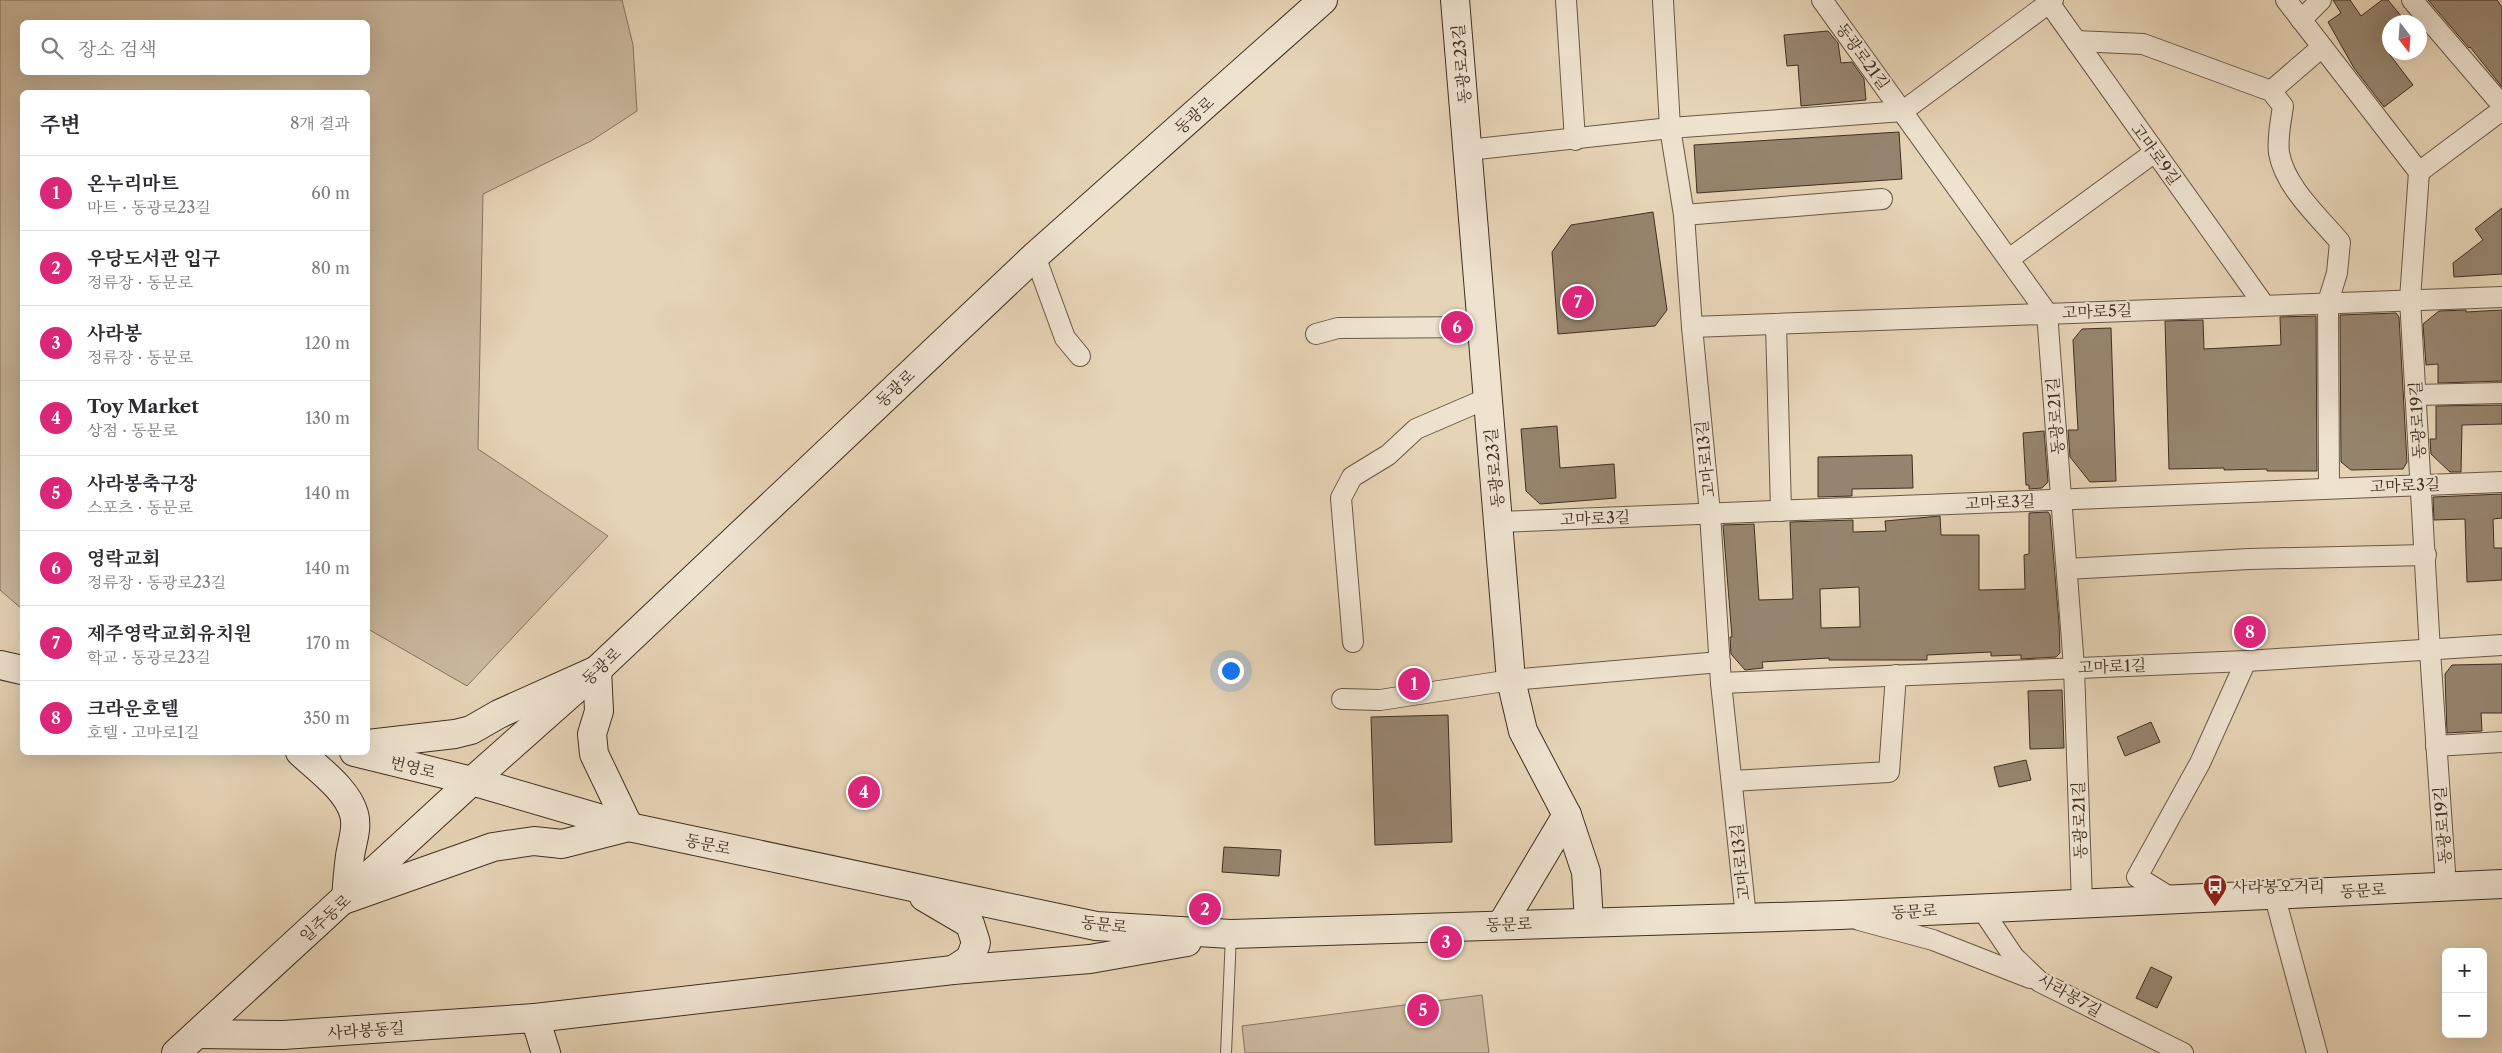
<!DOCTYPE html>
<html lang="ko">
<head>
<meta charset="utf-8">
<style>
	:root { --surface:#fff; --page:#f7f7f7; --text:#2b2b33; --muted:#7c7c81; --line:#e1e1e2; --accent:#db2777 }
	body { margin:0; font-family:"Libre Caslon Text","Noto Serif KR",serif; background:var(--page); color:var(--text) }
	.controls { position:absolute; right:15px; bottom:15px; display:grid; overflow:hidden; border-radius:8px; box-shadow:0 5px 20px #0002 }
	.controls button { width:45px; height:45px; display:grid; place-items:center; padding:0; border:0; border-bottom:1px solid var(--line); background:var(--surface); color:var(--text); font:25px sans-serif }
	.compass { position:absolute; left:2382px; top:15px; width:45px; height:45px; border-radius:50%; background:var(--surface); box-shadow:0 5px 20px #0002; rotate:163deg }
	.you { position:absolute; left:1230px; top:670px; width:18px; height:18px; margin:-12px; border:4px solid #fff; border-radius:50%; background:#1a73e8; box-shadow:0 0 0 8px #1a73e833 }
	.badge { display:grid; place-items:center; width:32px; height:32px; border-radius:50%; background:var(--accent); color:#fff; font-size:16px; font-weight:700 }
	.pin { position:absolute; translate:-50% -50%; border:2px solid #fff; box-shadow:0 1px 5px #0006 }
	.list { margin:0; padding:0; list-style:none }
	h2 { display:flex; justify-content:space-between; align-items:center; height:65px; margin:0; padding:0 20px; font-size:21px }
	h2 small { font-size:16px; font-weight:400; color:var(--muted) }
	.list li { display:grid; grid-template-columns:32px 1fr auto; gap:15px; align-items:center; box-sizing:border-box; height:75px; padding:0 20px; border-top:1px solid var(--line) }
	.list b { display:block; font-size:19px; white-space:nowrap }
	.list p { margin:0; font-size:16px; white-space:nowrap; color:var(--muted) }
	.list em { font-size:16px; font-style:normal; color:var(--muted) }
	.icon { flex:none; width:28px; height:28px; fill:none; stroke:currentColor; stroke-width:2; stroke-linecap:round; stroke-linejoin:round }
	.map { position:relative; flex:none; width:2502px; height:1053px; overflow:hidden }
	.search { position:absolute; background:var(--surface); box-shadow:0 5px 20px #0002; left:20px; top:20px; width:350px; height:55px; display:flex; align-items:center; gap:12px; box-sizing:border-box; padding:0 18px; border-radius:8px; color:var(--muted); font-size:19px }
	.panel { position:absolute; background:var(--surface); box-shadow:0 5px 20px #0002; left:20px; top:90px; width:350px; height:665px; border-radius:8px }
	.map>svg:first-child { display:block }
</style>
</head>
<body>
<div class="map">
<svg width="2502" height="1053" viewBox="0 0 2502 1053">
	<rect width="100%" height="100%" fill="#e6d4b6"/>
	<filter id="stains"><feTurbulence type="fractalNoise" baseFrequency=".004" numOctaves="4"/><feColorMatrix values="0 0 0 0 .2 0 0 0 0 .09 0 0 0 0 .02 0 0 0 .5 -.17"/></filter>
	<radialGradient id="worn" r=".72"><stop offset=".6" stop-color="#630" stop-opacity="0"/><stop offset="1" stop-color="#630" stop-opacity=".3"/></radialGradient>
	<!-- green -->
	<g fill="#cab89d" stroke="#84745f" fill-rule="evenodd">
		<path d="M0,0H622L633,45L637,111L591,141L483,194L478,449L608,536L467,686L368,629V92H22V609L0,590ZM22,22H368V72H22Z"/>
		<path d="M1482,995L1489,1053H1245L1242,1026Z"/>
	</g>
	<!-- building -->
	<g fill="#96856e" stroke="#3f2f21" fill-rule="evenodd">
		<path d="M2333,0H2350L2361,16L2382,0H2388L2406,22H2390V55L2413,85L2384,107L2354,68L2328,22L2341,13Z"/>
		<path d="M2428,0H2497L2502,7V87L2470,47L2469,48Z"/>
		<path d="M1828,31L1838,43L1841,63L1852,62L1864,79L1866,100L1801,106L1798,65L1787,66L1784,35Z"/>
		<path d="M1899,132L1902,179L1697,193L1694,145Z"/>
		<path d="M2502,208V274L2454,277L2453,263L2483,240L2475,229Z"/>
		<path d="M1653,212L1667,310L1655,326L1558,334L1552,252L1571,225Z"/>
		<path d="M2466,310V312L2502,310V381L2438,383V364L2426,365L2423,324L2439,311Z"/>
		<path d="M2396,313L2399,317L2407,462L2403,469L2351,470L2341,462L2340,315Z"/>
		<path d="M2316,316L2317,471H2267V469L2224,470V468L2169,469L2165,321L2203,320L2204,349L2281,345L2280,317Z"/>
		<path d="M2111,328L2116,481L2090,482L2070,457L2068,430H2078L2073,340L2082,329Z"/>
		<path d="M2502,405V424L2462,425L2461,472H2450L2431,454L2430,439H2436V406Z"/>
		<path d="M1557,426L1560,468L1614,464L1616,498L1540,504L1526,491L1521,429Z"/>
		<path d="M2044,431L2048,482L2042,488L2029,489V485H2026L2023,433Z"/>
		<path d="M1912,455L1913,488L1852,489V496L1818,497V457Z"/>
		<path d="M2502,494V518L2493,519L2494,548H2502V580L2467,582L2465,519L2434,520L2433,497Z"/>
		<path d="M2048,512L2050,515L2059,624L2060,653L2056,657L2021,659V655L1991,656V652L1927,655V660H1829V658L1762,662L1763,668L1745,670L1731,654L1730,637H1732L1723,525L1754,524L1759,600L1793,599L1790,522L1853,520V532L1886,531L1885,521L1940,516L1941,535H1979V590L2025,589L2024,555L2029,554V513ZM1859,587L1860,627L1821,628L1820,589Z"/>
		<path d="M2502,664V713H2481L2482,731L2447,733L2445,674L2452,665Z"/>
		<path d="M2062,690L2064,748L2030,749L2028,691Z"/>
		<path d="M1448,715L1452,842L1375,845L1371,717Z"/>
		<path d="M2151,722L2160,742L2125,756L2117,737Z"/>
		<path d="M2026,760L2031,780L1999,787L1994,767Z"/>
		<path d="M1224,847L1281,850L1279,876L1222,872Z"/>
		<path d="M2151,967L2172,977L2157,1008L2136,998Z"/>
	</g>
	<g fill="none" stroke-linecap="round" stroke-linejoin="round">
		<!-- lane casing -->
		<g stroke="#695846" stroke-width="12">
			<path id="lane" d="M1226,1053L1231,935"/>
		</g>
		<!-- street casing -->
		<g stroke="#695846" stroke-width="22">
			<g id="street">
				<path d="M1566,0L1575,140"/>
				<path d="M1663,0L1670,128L1684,215L1692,327L1710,513L1721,683L1746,917"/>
				<path d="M1822,0L2047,313L2074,667L2082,904"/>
				<path d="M2047,0L2264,305"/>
				<path d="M2286,0L2419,172L2410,299L2430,651L2446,886"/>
				<path d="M2412,0L2502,105"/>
				<path d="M2301,20L2321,0"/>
				<path d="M2076,41L2143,44L2271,91L2283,106C2281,121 2277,138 2279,153C2285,187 2319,217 2340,242L2337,273L2328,302L2329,488"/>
				<path d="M2271,91L2322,47"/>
				<path d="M1468,150L1670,128L1903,111L2053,0"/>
				<path d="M2419,172L2502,110"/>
				<path d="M1684,215L1882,199"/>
				<path d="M1035,256L1065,338L1080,356"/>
				<path d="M2009,259L2155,152"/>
				<path d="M1776,324L1781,511"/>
				<path d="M1692,327L2502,297"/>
				<path d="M1316,334L1338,328L1482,327"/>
				<path d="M2415,395L2502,393"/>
				<path d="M1498,522L2502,482"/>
				<path d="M2067,569L2249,559L2426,555"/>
				<path d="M1353,642L1341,498L1352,477L1388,455L1416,429L1488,398"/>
				<path d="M1721,683L2246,661L2502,645"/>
				<path d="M1342,699L1380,700L1511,680L1720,662"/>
				<path d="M2436,746L2502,742"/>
				<path d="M1732,781L1889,772L1896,675"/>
				<path d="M2274,894L2317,1053"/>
				<path d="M2173,899L2137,877L2200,763L2246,661"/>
				<path d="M1981,908L2014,957L2040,982L2183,1053"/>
				<path d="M1859,920L1933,940L2030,978"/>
			</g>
		</g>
		<!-- secondary casing -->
		<g stroke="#3f2f21" stroke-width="30">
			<g id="secondary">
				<path d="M1455,0L1511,680L1523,731L1567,815L1586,872L1589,922"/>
				<path d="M0,665L22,670"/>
				<path d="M300,752C318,769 347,789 354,814C358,828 352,842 350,856C348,870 347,885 346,899L493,847L534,841L562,844L629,827L594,754L592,734L599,711L597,670L499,714L471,730L455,734L368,744"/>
				<path d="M354,752L472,781L629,827L1096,926L1231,934L1840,915L2502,884"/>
				<path d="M924,897L970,924L976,943L970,959L953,970"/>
				<path d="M1502,924L1567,815"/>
				<path d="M535,1018L546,1053"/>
				<path d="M197,1034L283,1035L535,1018L953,970L1090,959L1187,942"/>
				<path d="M176,1053L472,781L597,670L1035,256L1323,0"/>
			</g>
		</g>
		<!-- lane -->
		<use href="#lane" stroke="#efe3d0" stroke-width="10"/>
		<!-- street -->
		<use href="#street" stroke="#efe3d0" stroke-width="20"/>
		<!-- secondary -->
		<use href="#secondary" stroke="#efe3d0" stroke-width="28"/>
	</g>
	<!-- icons -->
	<defs>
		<g id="bus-pin" transform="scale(1.25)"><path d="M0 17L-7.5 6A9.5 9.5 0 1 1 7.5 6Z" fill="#8f2418" stroke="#efe3d0"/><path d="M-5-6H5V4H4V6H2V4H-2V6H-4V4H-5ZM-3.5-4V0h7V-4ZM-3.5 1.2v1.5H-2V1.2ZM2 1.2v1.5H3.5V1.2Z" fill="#fff"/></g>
	</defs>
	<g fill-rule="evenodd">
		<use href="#bus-pin" x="2215" y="886"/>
	</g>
	<g text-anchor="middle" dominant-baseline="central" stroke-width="4" stroke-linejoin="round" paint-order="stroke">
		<!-- street labels -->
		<g font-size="16" fill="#3f2f21" stroke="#efe3d0">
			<text transform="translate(1863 56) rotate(54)">동광로21길</text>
			<text transform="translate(1461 64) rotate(-95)">동광로23길</text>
			<text transform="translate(1194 115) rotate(-42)">동광로</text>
			<text transform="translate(2156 154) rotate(54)">고마로9길</text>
			<text transform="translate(2097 311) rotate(-2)">고마로5길</text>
			<text transform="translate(895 388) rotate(-43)">동광로</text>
			<text transform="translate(2055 416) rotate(-94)">동광로21길</text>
			<text transform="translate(2417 420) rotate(-93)">동광로19길</text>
			<text transform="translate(1705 459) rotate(-96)">고마로13길</text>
			<text transform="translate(1494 468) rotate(-95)">동광로23길</text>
			<text transform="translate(2405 485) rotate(-2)">고마로3길</text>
			<text transform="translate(2000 502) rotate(-2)">고마로3길</text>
			<text transform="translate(1595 518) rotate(-2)">고마로3길</text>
			<text transform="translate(601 666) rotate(-43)">동광로</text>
			<text transform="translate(2112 666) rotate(-2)">고마로1길</text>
			<text transform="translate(413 767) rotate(14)">번영로</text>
			<text transform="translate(2079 820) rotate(-92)">동광로21길</text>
			<text transform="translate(2442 825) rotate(-94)">동광로19길</text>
			<text transform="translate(708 844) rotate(12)">동문로</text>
			<text transform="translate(1740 862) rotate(-96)">고마로13길</text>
			<text transform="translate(2363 890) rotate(-3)">동문로</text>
			<text transform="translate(1914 911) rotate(-3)">동문로</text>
			<text transform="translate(325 918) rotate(-42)">일주동로</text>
			<text transform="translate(1104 924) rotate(7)">동문로</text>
			<text transform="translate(1509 924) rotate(-2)">동문로</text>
			<text transform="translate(2070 995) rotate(29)">사라봉7길</text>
			<text transform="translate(366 1030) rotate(-4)">사라봉동길</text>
		</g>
		<!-- poi labels -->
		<g font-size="16" fill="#3f2f21" stroke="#efe3d0" text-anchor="start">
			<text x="2232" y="886">사라봉오거리</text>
		</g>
	</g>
	<rect width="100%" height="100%" filter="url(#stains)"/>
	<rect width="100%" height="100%" fill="url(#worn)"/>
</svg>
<div class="controls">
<button>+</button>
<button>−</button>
</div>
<svg class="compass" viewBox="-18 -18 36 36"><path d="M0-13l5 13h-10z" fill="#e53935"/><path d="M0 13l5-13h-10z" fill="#7c7c81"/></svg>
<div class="you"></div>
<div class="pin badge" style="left:1414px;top:684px">1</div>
<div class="pin badge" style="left:1205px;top:909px">2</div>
<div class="pin badge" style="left:1446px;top:942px">3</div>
<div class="pin badge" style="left:864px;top:792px">4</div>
<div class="pin badge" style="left:1423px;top:1010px">5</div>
<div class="pin badge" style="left:1457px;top:327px">6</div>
<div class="pin badge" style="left:1578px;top:302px">7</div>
<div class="pin badge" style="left:2250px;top:632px">8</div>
<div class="search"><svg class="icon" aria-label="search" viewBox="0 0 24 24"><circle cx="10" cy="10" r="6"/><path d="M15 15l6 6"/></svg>장소 검색</div>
<section class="panel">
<h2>주변<small>8개 결과</small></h2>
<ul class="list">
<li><span class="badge">1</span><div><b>온누리마트</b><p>마트 · 동광로23길</p></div><em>60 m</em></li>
<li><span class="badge">2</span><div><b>우당도서관 입구</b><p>정류장 · 동문로</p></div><em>80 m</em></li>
<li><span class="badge">3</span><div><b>사라봉</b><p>정류장 · 동문로</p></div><em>120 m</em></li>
<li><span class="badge">4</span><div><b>Toy Market</b><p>상점 · 동문로</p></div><em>130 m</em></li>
<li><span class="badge">5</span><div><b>사라봉축구장</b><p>스포츠 · 동문로</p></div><em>140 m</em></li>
<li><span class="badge">6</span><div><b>영락교회</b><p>정류장 · 동광로23길</p></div><em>140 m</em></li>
<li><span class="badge">7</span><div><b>제주영락교회유치원</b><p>학교 · 동광로23길</p></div><em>170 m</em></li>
<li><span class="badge">8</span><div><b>크라운호텔</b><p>호텔 · 고마로1길</p></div><em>350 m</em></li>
</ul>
</section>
</div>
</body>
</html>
